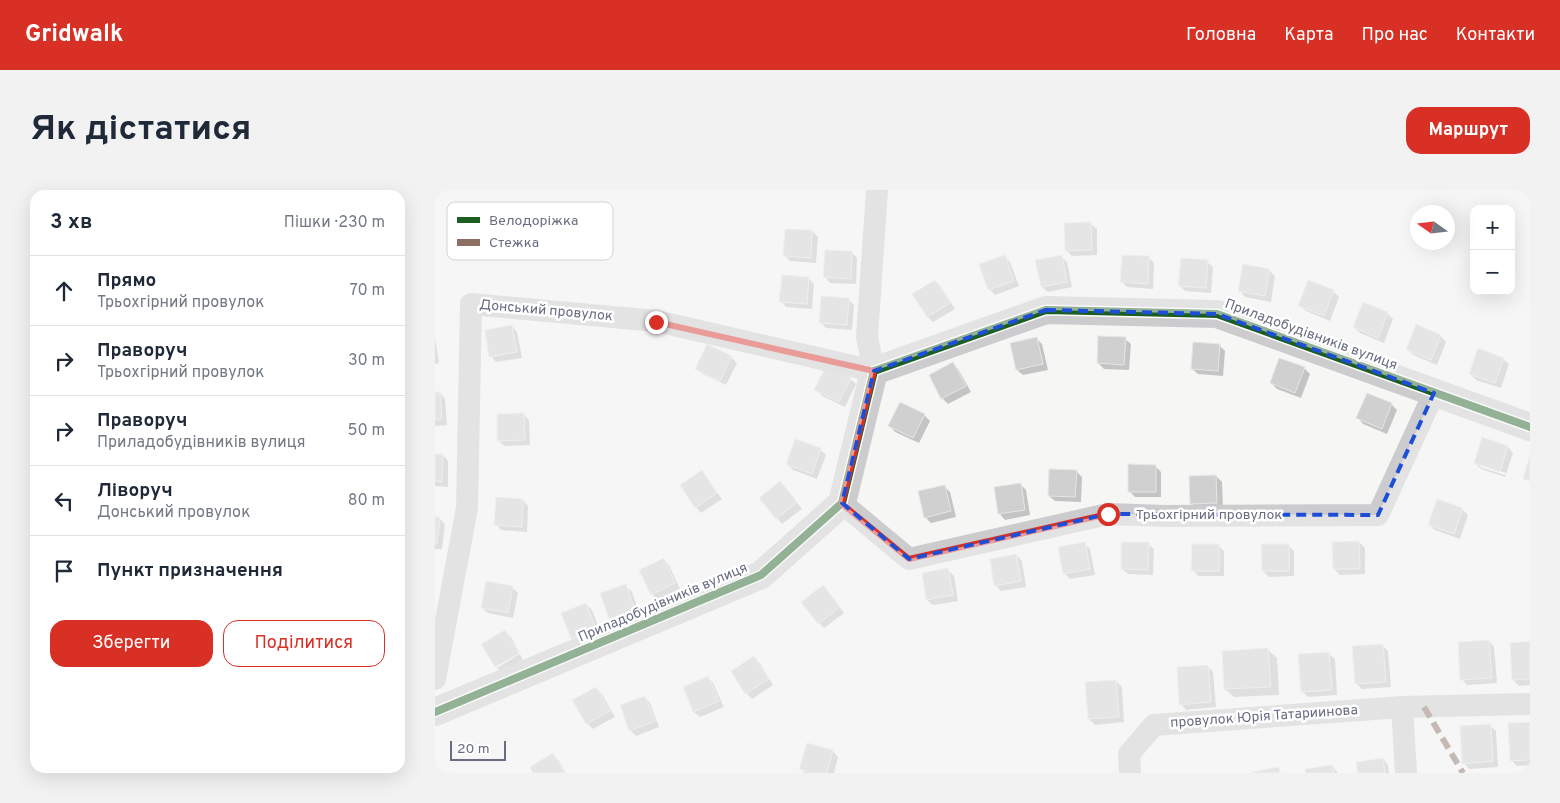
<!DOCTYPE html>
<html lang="uk">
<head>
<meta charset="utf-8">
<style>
	:root { --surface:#fff; --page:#f2f2f3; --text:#1f2937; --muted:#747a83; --line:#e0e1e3; --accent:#d93025 }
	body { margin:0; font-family:Overpass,sans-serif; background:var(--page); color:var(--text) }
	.controls { position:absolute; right:15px; top:15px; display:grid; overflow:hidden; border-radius:10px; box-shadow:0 5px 20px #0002 }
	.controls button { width:45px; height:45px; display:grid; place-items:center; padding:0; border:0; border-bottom:1px solid var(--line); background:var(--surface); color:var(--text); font:25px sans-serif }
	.compass { position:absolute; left:975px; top:15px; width:45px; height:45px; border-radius:50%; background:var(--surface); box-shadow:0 5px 20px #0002; rotate:284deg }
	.scale { position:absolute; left:15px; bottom:12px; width:56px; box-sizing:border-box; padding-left:5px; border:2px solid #696d82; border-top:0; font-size:14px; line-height:18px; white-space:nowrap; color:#696d82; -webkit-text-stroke:4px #fff; paint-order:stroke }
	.stop { position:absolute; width:15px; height:15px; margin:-11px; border:4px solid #d93025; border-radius:50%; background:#fff }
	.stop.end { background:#d93025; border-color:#fff; box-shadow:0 1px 5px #0008 }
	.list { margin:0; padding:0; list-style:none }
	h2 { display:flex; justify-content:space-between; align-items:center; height:65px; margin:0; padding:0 20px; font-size:21px }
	h2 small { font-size:16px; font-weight:400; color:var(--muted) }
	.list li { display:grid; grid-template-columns:32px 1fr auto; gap:15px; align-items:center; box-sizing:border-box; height:70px; padding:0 20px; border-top:1px solid var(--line) }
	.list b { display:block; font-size:19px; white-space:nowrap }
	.list p { margin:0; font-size:16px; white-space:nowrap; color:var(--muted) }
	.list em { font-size:16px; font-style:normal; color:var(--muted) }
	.actions { display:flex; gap:10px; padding:15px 20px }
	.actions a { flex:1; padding:11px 0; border:1px solid var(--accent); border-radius:15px; text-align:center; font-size:18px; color:var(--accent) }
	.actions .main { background:var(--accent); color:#fff }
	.icon { flex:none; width:28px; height:28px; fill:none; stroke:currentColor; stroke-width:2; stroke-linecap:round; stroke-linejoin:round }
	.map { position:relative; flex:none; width:1095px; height:583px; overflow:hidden; border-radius:15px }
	header { display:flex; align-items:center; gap:30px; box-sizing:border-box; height:70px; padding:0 25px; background:var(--accent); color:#fff }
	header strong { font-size:24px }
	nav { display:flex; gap:28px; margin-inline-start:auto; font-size:18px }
	.intro { display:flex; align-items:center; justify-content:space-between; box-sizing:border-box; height:120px; padding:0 30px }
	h1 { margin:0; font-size:35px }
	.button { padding:12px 22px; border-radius:15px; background:var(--accent); color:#fff; font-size:18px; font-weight:700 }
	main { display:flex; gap:30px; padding:0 30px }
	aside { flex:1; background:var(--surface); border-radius:15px; box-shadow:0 5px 20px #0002 }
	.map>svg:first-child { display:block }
</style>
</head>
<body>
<header>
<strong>Gridwalk</strong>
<nav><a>Головна</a><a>Карта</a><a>Про нас</a><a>Контакти</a></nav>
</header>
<div class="intro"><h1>Як дістатися</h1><a class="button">Маршрут</a></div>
<main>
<aside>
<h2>3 хв<small>Пішки · 230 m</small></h2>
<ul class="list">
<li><svg class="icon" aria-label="ahead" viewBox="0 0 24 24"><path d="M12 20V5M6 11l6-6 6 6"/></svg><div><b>Прямо</b><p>Трьохгірний провулок</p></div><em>70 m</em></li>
<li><svg class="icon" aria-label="right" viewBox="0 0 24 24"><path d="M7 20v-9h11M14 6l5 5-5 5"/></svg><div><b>Праворуч</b><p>Трьохгірний провулок</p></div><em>30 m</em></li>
<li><svg class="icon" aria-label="right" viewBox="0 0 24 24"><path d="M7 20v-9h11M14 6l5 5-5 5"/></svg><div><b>Праворуч</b><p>Приладобудівників вулиця</p></div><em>50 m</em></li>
<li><svg class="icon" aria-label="left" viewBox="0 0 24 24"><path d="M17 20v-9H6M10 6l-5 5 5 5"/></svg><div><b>Ліворуч</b><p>Донський провулок</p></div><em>80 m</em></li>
<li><svg class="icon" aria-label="arrive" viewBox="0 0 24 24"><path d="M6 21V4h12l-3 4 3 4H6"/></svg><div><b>Пункт призначення</b></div></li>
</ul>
<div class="actions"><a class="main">Зберегти</a><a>Поділитися</a></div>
</aside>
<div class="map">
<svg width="1095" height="583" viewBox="0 0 1095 583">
	<rect width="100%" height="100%" fill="#f6f6f5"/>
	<!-- shadow -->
	<g fill="#0003" fill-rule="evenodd">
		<path d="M656,34L662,39V65L637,66L631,60Z"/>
		<path d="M377,41L383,47L381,73L355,71L349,65Z"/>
		<path d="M417,63L422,68L421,94L395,93L390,87Z"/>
		<path d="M569,66L575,72L584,96L560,105L554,99Z"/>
		<path d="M626,66L632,72L637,97L613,102L607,97Z"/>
		<path d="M713,67L719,73L718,99L692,97L686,91Z"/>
		<path d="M772,72L778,77L776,103L750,101L744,95Z"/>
		<path d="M835,81L840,86L836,112L810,107L805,101Z"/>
		<path d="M373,88L379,94L377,119L351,117L346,111Z"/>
		<path d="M500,91L506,97L520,119L498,132L493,127L479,105Z"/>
		<path d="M898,101L904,107L895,131L871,121L865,116Z"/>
		<path d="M413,109L419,115L417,140L391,138L386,133Z"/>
		<path d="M929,114L953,124L958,129L949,153L925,143L919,137Z"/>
		<path d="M77,136L82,142L87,168L61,172L56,166Z"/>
		<path d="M982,136L1006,146L1011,152L1002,175L978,165L972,159Z"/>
		<path d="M0,147L4,173L0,174Z"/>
		<path d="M602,149L607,154L613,180L588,185L582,180Z"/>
		<path d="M690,149L696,154L694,180L669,179L663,173Z"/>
		<path d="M784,155L790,161L788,186L763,184L757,179Z"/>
		<path d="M296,167L302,173L291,195L268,184L262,178Z"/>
		<path d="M1068,169L1074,174L1066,198L1041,190L1036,184Z"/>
		<path d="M518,173L523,179L536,202L513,214L507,208Z"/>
		<path d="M869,178L875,184L866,208L842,199L836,193Z"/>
		<path d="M415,189L421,194L410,217L387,206L381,200Z"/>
		<path d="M5,203L10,209L12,235L0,236V204Z"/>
		<path d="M956,214L962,220L952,244L928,234L923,228Z"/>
		<path d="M88,224L94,230L95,255L69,256L64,251Z"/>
		<path d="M489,225L495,231L484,253L460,242L455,236Z"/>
		<path d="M1073,257L1078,263L1070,287L1046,279L1040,273ZM1045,274L1071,283L1070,285L1045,277Z"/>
		<path d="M385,259L391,265L382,289L358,280L352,274Z"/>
		<path d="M0,265H8L13,271V297L0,296Z"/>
		<path d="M720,276L726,282V307H700L694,301Z"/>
		<path d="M641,281L647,287L646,312L620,311L614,306Z"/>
		<path d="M267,282L287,309L266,323L261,317Z"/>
		<path d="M781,286L787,292L788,318L762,319L756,313Z"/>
		<path d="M585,294L591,300L595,325L570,330L565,324L560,298Z"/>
		<path d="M509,296L515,302L521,327L496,333L490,327Z"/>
		<path d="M351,298L367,319L347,334L325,308Z"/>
		<path d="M88,310L93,316L92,342L66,340L61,334Z"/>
		<path d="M1027,319L1033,325L1025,349L1000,340L994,335Z"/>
		<path d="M0,328H4L10,334L7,359H0Z"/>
		<path d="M924,352L930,358V384L905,385L899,379Z"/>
		<path d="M650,354L655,359L660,385L635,389L629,383Z"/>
		<path d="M713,354L719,359L718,385L693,384L687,379Z"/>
		<path d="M783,355L789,361V386H763L758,380Z"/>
		<path d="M853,355L859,361V386L834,387L828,381Z"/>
		<path d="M581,365L587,371L591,397L566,401L560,395Z"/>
		<path d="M229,370L234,375L245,399L222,410L217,404Z"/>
		<path d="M513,380L519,386L523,411L498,415L492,410Z"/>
		<path d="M191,396L197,402L205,426L181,434L175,429Z"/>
		<path d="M77,397L83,403L78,428L53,423L47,418Z"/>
		<path d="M393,402L409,423L389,438L384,433Z"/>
		<path d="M151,414L157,420L166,444L142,454L137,448Z"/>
		<path d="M70,442L76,447L84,462L61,475Z"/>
		<path d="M1054,451L1059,457L1062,493L1032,495L1027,489Z"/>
		<path d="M1095,453V495L1084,496L1078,490Z"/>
		<path d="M948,456L953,461L956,497L927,499L921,493Z"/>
		<path d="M833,460L842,468L844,505L799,507L790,499Z"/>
		<path d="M85,464L88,470L67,482L62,478Z"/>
		<path d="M894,464L900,469L902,505L873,507L867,501Z"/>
		<path d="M319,468L325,473L338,495L317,509L311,503L298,481Z"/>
		<path d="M772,476L778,482L781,517L751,520L746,514Z"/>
		<path d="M273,488L278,493L289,517L265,527L259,522L249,498Z"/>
		<path d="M681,491L687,497L689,532L660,535L654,529Z"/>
		<path d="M161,498L167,504L180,527L158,539L152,533Z"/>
		<path d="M210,507L215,513L224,537L201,546L195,540Z"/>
		<path d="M1095,533V575L1082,576L1076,570Z"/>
		<path d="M1055,536L1061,541L1063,577L1034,579L1029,573Z"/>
		<path d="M398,561L403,567L399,583H370L366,579Z"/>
		<path d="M118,565L124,571L131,583H99Z"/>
		<path d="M948,569L953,575L954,583H924Z"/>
		<path d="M897,576L903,583H872Z"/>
	</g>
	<!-- building -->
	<g fill="#d0d0d1" stroke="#e6e6e4">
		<path d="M656,32L657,60L630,61L629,33Z"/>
		<path d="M350,39L377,40L376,68L348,66Z"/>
		<path d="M390,60L417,61L416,89L388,87Z"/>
		<path d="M570,65L579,91L553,100L544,74Z"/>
		<path d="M627,65L632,92L606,97L600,70Z"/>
		<path d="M687,65L714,66L713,94L685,92Z"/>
		<path d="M746,68L773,70L771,98L743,96Z"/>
		<path d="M808,74L835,79L830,106L803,101Z"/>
		<path d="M347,85L374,87L372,114L344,112Z"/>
		<path d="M500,90L515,113L492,127L477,104Z"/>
		<path d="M873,90L899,100L889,126L863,116Z"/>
		<path d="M386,106L414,108L412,135L384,133Z"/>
		<path d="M928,112L953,122L943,148L918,137Z"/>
		<path d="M981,134L1006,145L996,170L971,160Z"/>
		<path d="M77,135L82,162L54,167L50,140Z"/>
		<path d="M663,146L691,147L689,175L662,173Z"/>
		<path d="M602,147L608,174L581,180L575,153Z"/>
		<path d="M758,152L785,154L783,181L756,179Z"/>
		<path d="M272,154L297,166L285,191L260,179Z"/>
		<path d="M1043,158L1069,168L1060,193L1034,184Z"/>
		<path d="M844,168L870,177L860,203L835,193Z"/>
		<path d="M518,172L531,196L506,209L494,185Z"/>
		<path d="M391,176L416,188L404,212L379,200Z"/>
		<path d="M0,202H5L7,229L0,230Z"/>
		<path d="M932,203L957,213L947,239L921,228Z"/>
		<path d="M465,212L490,224L478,248L453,236Z"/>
		<path d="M89,223L90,250L62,251V224Z"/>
		<path d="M1047,247L1073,256L1065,282L1039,273Z"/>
		<path d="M360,249L386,258L377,284L351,274Z"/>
		<path d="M0,264H8L7,292L0,291Z"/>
		<path d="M1095,265V291L1088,289Z"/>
		<path d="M693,274L721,275V302H693Z"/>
		<path d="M614,279L642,280L640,307L613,306Z"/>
		<path d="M267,280L282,303L260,318L245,295Z"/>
		<path d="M781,285L782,313L755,314L754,286Z"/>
		<path d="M345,291L362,312L341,329L324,308Z"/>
		<path d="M586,293L590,320L563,324L559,297Z"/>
		<path d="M510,295L516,321L489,328L483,301Z"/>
		<path d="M61,307L88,309L87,337L59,335Z"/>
		<path d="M1002,309L1028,318L1019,344L993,335Z"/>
		<path d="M0,327H5L2,354H0Z"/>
		<path d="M924,351L925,379H898L897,352Z"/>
		<path d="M650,352L655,379L628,384L623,357Z"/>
		<path d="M686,352H714L713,380L686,379Z"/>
		<path d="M757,354H784V381H756Z"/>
		<path d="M826,354H854V381H827Z"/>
		<path d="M581,364L586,391L559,396L555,369Z"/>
		<path d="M229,368L240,393L216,405L204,380Z"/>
		<path d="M513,378L518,405L491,410L487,383Z"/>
		<path d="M51,391L78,396L73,423L46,418Z"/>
		<path d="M191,394L200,421L174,429L165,403Z"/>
		<path d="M388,395L405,417L383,434L366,412Z"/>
		<path d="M151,413L161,439L136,449L126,423Z"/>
		<path d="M70,440L84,464L60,477L46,454Z"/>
		<path d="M1054,450L1057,488L1025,490L1023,452Z"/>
		<path d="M1095,451V489L1077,490L1075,453Z"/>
		<path d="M948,454L951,492L920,494L917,456Z"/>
		<path d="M833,458L836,497L789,499L787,461Z"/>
		<path d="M894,462L897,500L866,502L863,464Z"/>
		<path d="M319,466L334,489L310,504L296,481Z"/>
		<path d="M773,475L776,512L744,515L742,477Z"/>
		<path d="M273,486L284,511L258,522L248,497Z"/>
		<path d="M681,490L684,527L653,529L650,492Z"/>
		<path d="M161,497L175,521L151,534L137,510Z"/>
		<path d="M210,506L220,531L194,541L185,515Z"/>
		<path d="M1095,532V570L1075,571L1073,533Z"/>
		<path d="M1056,534L1058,571L1027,574L1025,536Z"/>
		<path d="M372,553L398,560L392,583H378L364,579Z"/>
		<path d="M118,563L130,583H98L95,577Z"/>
		<path d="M948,568L950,583H923L921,572Z"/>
		<path d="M897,575L899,583H871L870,579Z"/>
		<path d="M844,577L845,583H817V582Z"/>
	</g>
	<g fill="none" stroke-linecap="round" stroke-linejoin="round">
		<!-- minor -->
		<g stroke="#ccccce" stroke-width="22">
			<path d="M407,313L474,369L673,324L731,326L943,325L999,203"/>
			<path d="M0,489L32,318L36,114L221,131L439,181L432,147L442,0"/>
			<path d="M967,517L1095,514"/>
			<path d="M695,583L694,564L719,535L967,517L971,583"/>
		</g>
		<!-- tertiary -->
		<path stroke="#ccccce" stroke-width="28" d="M0,522L326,385L407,313L439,181L611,120L782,124L1095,237"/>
		<!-- quiet -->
		<path stroke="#8d6e63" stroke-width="6" stroke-dasharray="12 6" stroke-linecap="butt" d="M989,517L1028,583"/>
		<!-- cycleway casing -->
		<g stroke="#fff" stroke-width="11">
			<path id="cycleway" d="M0,522L326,385L407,313L439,181L611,120L782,124L1095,237"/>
		</g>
		<!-- cycleway -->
		<use href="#cycleway" stroke="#1b5e20" stroke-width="8"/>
	</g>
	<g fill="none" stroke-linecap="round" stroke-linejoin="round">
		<!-- route -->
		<path stroke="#d93025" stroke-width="6" d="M221,132L439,181L407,314L474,369L673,324"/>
	</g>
	<!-- marked area -->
	<path d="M0 0H1095V583H0ZM611,120L782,124L999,203L943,325L673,324L474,369L407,313L439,181Z" fill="#f6f6f5" fill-opacity=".55" fill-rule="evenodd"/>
	<path fill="none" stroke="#1d4ed8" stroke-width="4" stroke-dasharray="10 6" stroke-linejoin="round" d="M611,120L782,124L999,203L943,325L673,324L474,369L407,313L439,181Z"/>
	<g text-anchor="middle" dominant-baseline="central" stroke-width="5" stroke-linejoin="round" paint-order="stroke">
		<!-- street labels -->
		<g font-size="14" fill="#696d82" stroke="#fff">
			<text transform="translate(111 121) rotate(5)">Донський провулок</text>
			<text transform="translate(876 145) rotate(20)">Приладобудівників вулиця</text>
			<text x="774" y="325">Трьохгірний провулок</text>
			<text transform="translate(228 413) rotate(-23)">Приладобудівників вулиця</text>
			<text transform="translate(829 527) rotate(-4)">провулок Юрія Татариинова</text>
		</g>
	</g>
	<!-- legend -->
	<rect x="12" y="12" width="166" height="58" rx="8" fill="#fff" stroke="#d2d3da" stroke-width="1"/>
	<rect x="22" y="27" width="23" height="6" fill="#1b5e20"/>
	<rect x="22" y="49" width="23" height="7" fill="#8d6e63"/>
	<g font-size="14" fill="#696d82">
		<text x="54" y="35">Велодоріжка</text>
		<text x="54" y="57">Стежка</text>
	</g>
</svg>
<div class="controls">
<button>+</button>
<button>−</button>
</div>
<svg class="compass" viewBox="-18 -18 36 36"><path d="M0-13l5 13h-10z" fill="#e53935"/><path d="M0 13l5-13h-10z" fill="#747a83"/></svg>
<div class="scale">20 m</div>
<div class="stop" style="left:673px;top:324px"></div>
<div class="stop end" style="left:221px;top:132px"></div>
</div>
</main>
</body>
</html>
